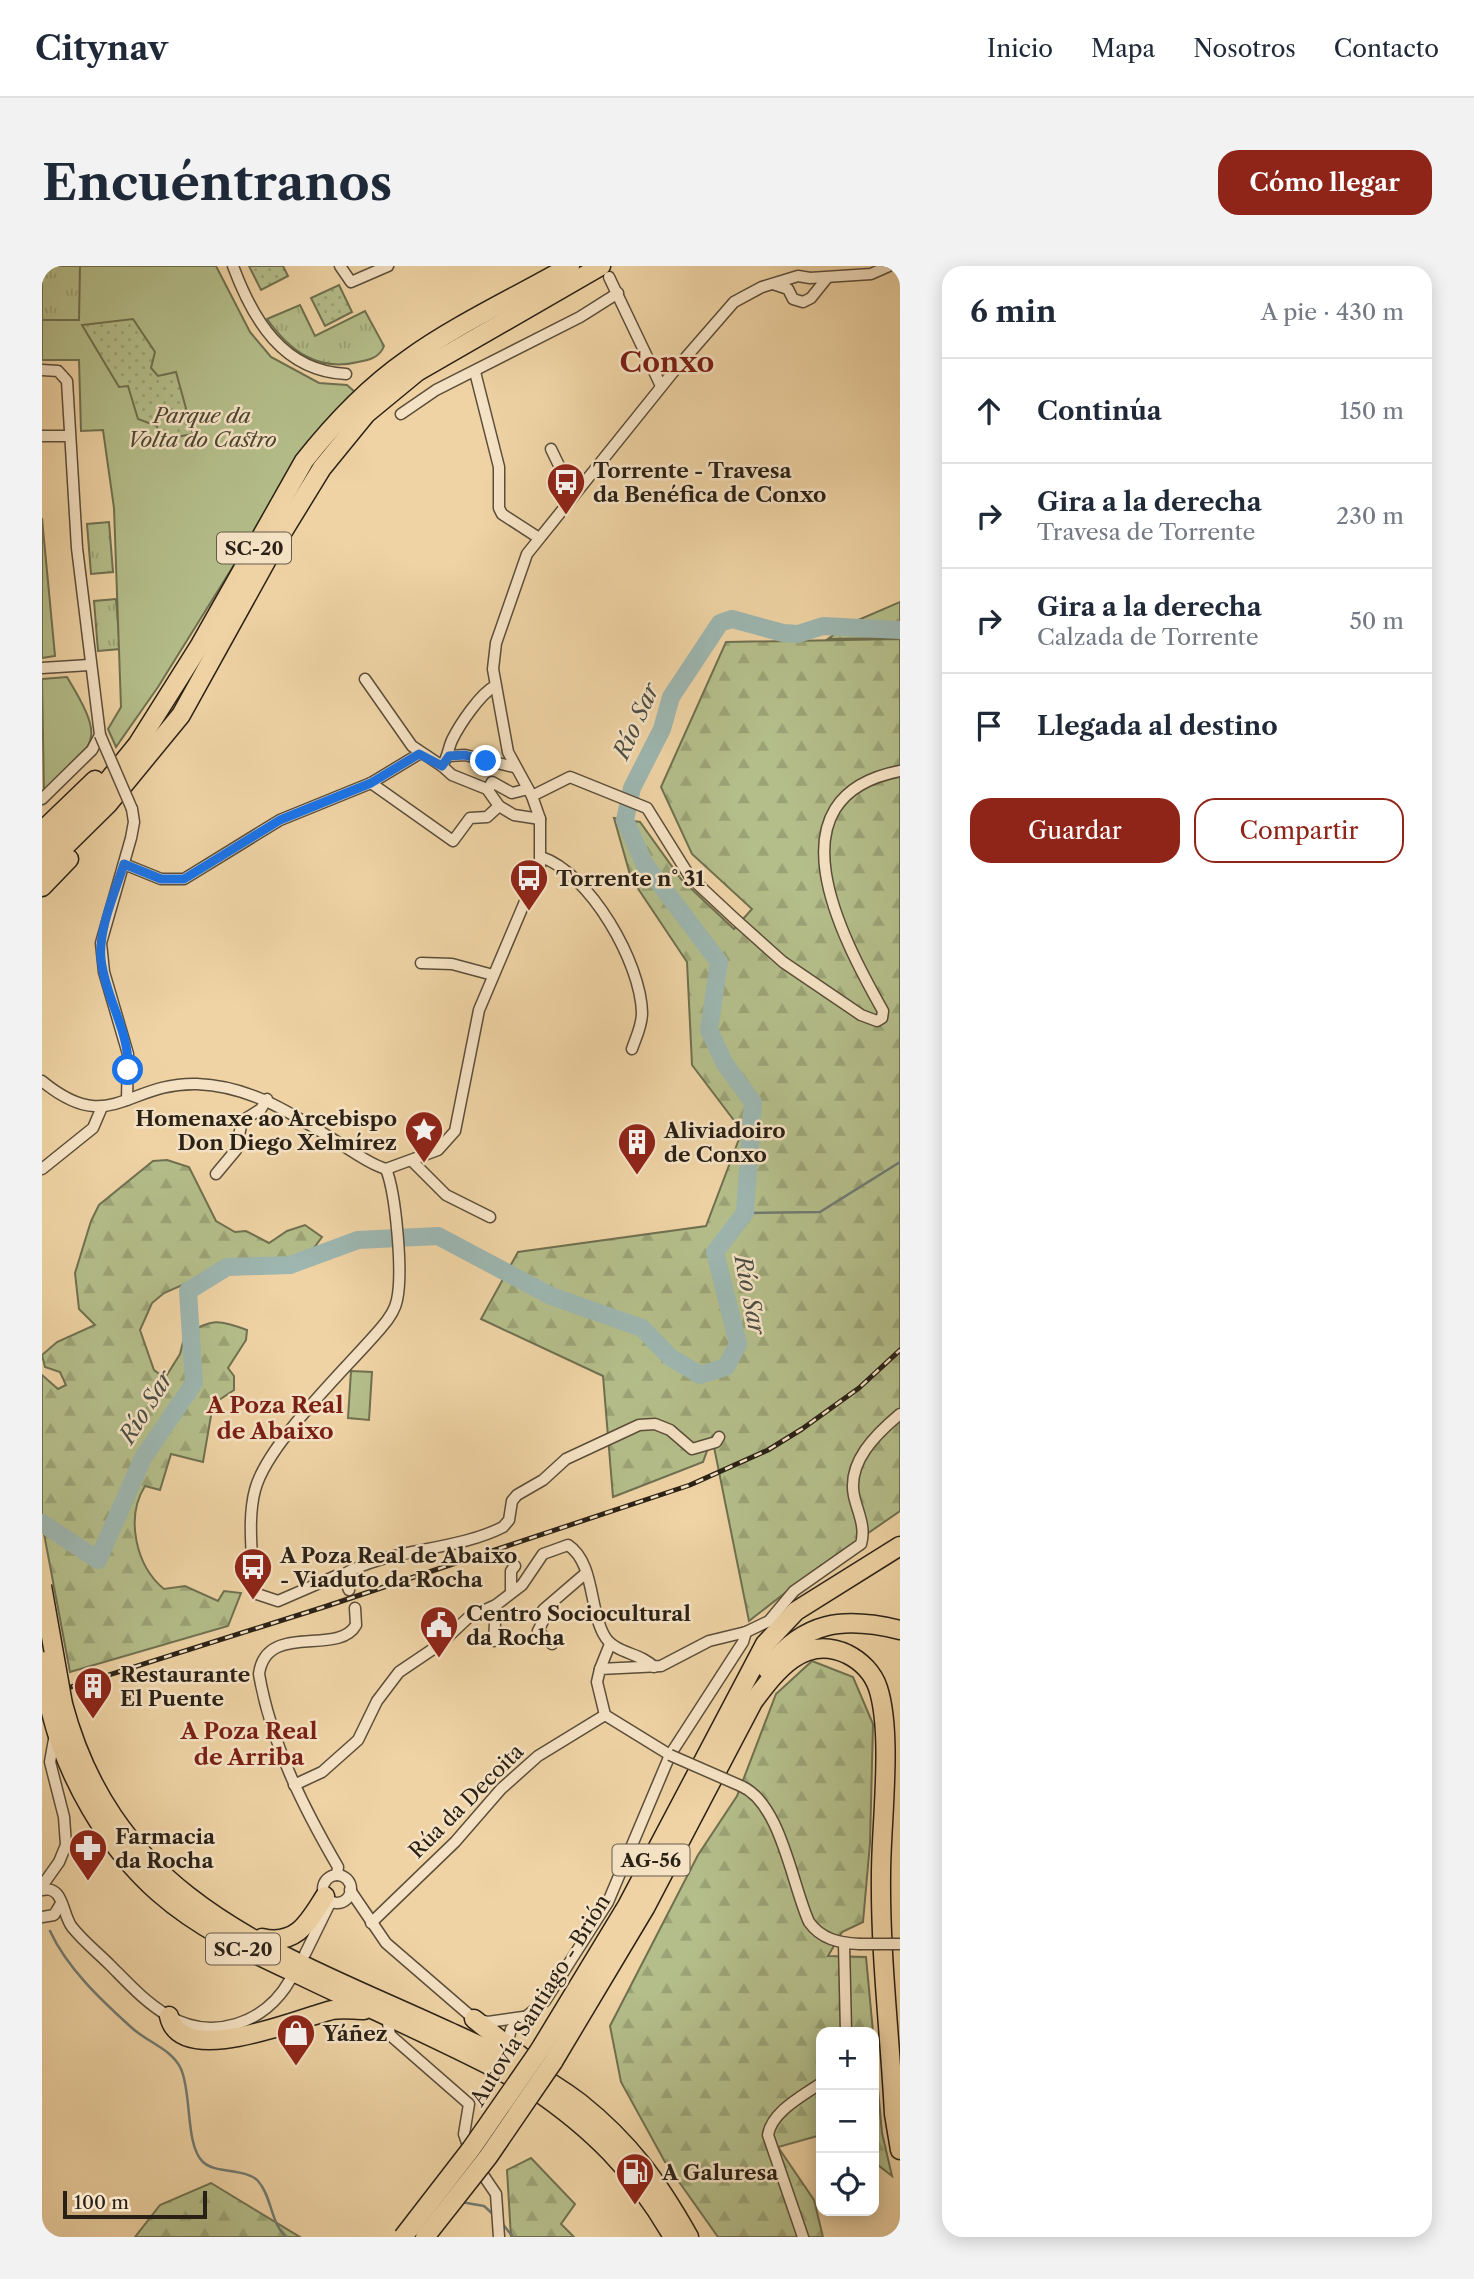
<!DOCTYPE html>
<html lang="es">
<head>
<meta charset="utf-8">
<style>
	:root { --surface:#fff; --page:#f2f2f3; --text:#1f2937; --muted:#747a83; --line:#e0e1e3; --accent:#8f2418 }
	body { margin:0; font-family:"Libre Caslon Text",serif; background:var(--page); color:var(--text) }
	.controls { position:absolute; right:21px; bottom:21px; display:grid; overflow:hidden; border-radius:14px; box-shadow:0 4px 18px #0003 }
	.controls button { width:63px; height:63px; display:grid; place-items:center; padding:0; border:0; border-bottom:2px solid var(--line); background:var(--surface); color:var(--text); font:35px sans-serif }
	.scale { position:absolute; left:21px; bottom:18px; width:144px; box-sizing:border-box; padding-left:7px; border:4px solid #2a2116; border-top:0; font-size:19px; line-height:24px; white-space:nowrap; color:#2a2116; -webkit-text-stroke:5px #f5e2c4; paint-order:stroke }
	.stop { position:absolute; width:21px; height:21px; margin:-16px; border:5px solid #1a73e8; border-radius:50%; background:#fff }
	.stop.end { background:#1a73e8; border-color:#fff; box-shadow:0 2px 7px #0008 }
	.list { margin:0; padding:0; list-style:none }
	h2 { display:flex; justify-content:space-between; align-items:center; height:91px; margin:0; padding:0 28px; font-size:30px }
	h2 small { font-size:23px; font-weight:400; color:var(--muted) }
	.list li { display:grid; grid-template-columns:46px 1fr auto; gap:21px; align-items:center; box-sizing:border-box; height:105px; padding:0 28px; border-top:2px solid var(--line) }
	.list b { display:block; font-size:26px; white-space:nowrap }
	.list p { margin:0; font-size:23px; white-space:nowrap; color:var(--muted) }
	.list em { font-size:23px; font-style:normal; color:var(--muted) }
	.actions { display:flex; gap:14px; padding:21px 28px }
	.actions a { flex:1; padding:16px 0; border:2px solid var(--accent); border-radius:21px; text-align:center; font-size:24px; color:var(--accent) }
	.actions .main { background:var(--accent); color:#fff }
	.icon { flex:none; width:38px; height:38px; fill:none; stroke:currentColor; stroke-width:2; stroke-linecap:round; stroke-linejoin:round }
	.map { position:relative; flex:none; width:858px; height:1971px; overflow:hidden; border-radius:21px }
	header { display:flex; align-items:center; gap:42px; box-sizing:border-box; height:98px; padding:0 35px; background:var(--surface); border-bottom:2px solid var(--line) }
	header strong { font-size:33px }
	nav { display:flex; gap:38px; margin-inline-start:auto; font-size:24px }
	.intro { display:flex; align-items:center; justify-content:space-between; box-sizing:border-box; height:168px; padding:0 42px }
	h1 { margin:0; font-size:49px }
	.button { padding:18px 32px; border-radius:21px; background:var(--accent); color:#fff; font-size:24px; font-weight:700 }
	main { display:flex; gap:42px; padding:0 42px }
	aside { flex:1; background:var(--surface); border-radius:21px; box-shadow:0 4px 18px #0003 }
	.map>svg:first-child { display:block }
</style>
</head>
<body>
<header>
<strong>Citynav</strong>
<nav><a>Inicio</a><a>Mapa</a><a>Nosotros</a><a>Contacto</a></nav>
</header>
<div class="intro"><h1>Encuéntranos</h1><a class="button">Cómo llegar</a></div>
<main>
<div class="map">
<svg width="858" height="1971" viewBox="0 0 858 1971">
	<defs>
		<pattern id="grass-tufts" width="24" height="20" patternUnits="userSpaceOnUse" patternTransform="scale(1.75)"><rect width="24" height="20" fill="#b4be8a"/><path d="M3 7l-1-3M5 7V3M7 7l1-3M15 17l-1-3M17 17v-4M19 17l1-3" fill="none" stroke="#9ba376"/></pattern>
		<pattern id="forest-firs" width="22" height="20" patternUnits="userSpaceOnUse" patternTransform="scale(1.75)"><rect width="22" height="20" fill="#b4be8a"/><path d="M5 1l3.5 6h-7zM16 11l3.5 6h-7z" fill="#9ba376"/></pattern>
		<pattern id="garden-dots" width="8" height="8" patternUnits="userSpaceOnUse" patternTransform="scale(1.75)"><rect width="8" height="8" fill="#b4be8a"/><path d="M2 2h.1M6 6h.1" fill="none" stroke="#9ba376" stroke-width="1.8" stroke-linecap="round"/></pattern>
	</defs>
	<rect width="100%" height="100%" fill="#efd3a4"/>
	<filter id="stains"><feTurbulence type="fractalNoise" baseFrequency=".00286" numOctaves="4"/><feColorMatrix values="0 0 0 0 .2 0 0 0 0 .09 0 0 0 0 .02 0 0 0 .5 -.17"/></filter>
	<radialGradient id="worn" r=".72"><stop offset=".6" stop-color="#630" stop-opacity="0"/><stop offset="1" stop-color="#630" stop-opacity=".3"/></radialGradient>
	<!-- grass -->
	<g fill="url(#grass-tufts)" stroke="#6f7050" stroke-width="2">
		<rect x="0" y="0" width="38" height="54"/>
		<path d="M258,39L273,70L323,45L342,80C338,91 328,94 316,96C276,106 248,85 225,53Z"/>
		<path d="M67,256L71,306L49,308L45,258Z"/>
		<path d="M74,333L78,383L56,385L52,335Z"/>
	</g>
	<!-- forest -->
	<g fill="url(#forest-firs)" stroke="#6f7050" stroke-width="2">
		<path d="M858,336V372L786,373L807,358Z"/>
		<path d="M858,373V1245L770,1306L707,1355L670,1171L661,1196L571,1231L561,1110L439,1053L476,986L664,960L700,865L650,799L645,696L589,612L572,552L598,556L639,613L692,663L710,643L650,588L619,521L684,376Z"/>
		<path d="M125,894L147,901L174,955L193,966L204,965L227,977L245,965L263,959L280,971L265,991L245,996L186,999L122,1027L110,1037L98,1064L112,1104L123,1112L138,1088L143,1068C171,1054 174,1052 205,1064L204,1074L186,1102L192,1110V1124L171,1138L161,1196L129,1188L118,1224L103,1220C83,1252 94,1300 122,1323L143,1320L176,1335L182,1325L199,1327L186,1360L28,1406L0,1257V1109L16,1123L24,1119L18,1106L3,1101L0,1089L15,1076L53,1059L37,1043L33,1007L49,955L57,939L111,895Z"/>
		<path d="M770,1395L811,1411L831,1458L828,1577L821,1656L800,1666L786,1690L824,1691L831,1766H779V1869L736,1881L772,1934L781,1971H676L623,1896L579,1816L568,1760L656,1589L695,1530L734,1428Z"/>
		<path d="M832,1779L840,1867L850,1910L832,1896Z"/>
		<path d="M489,1892L533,1938L519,1958L532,1971H469L465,1904Z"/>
		<path d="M169,1917L258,1971H93L118,1939Z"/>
	</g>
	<!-- park -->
	<g fill="#b4be8a" stroke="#6f7050" stroke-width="2">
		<path d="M38,0H174L208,66L229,91L277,117L305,119L313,126L266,180L116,421L74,481L66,463L79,441L72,242L61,164L39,165L37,94H0V54H37Z"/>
		<path d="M0,252L13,390L0,392Z"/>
		<path d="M25,411C66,479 53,475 2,527L0,413Z"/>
		<path d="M309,1105L330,1106L327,1154L306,1152Z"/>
	</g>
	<!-- garden -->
	<g fill="url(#garden-dots)" stroke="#6f7050" stroke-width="2">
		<path d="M207,0H241L246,10L219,24Z"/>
		<path d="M297,19L310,46L283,60L269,32Z"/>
		<path d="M91,53L113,86L109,102L116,110L134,106L151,168L117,174L115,160L96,153L86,120L77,121L40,59Z"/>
	</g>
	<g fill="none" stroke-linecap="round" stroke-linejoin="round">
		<!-- stream -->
		<g stroke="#6f7a72" stroke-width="2.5">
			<path d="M703,947L778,946L858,896"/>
			<path d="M8,1665C25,1702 59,1734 90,1762C105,1776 130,1783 139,1803C150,1827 143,1879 161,1896C174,1908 204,1902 216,1915C230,1930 229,1960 245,1971"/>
			<path d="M419,1936L442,1940L453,1950"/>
			<path d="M460,1957L471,1971"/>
		</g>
		<!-- river -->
		<path stroke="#9db6b0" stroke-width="18" d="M0,1257L56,1294L101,1192L152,1117L146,1025L185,1001L248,999L316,974L396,970L509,1030L600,1062L628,1091L658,1109L684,1101L696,1078L673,986L703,947L711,836L683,798L667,764L677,696L602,597L583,554L590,522L620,463L629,431L678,357L690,353L741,367L756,368L781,360L858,364"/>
		<!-- street-tunnel -->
		<path stroke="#c8af88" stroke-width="10" stroke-dasharray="10 5" stroke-linecap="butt" d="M307,1324L313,1342"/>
		<!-- street casing -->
		<g stroke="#5b4e3a" stroke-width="13">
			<g id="street">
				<path d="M191,0C211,54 241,105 304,108"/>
				<path d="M298,0L309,16L346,0"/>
				<path d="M567,11L619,120"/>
				<path d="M731,18L746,23L751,33L761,36L769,32L785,12"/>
				<path d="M0,104L16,105L25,115L35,282L58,469L50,484L0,533"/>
				<path d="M433,106L457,201V242L460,248L497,272"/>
				<path d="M359,148L394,124L538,51L576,27"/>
				<path d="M0,170H27"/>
				<path d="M509,183L525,216L534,226"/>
				<path d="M0,402L47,399"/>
				<path d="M323,413L370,480L400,500C406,491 406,483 410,474C418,458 438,428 453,420"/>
				<path d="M407,490L423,489L472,501"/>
				<path d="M400,500L410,509L445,523L457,540L472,549L498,553"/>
				<path d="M329,517L411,575L428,552L445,551L457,540"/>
				<path d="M446,524L450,516L470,527L486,523"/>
				<path d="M490,530L528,511L605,542L648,611L693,653L741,696L819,749L835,755L840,752L841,745C800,672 724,531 858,505"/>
				<path d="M499,591C548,607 599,697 600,747C600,760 594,771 590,783"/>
				<path d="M82,598L119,613H142L238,554L329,517L377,488"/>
				<path d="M379,697L410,698L451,709"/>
				<path d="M0,815C68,871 85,816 155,818C210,820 252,849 297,877C312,886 327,898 344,903"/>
				<path d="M85,834L86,788L62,706L59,677L89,572L92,556L90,543"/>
				<path d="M370,895L404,929L448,951"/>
				<path d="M0,903L51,862L60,841"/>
				<path d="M344,903L396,884L413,865L437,744L498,600V553L490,530L466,486L451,403L454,377L485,288L632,105L692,36L720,21L756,10L768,12L829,8L847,0"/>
				<path d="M174,908L194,884L200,855L219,843L225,833"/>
				<path d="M299,1310C345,1282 412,1286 461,1261L467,1254L470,1235L475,1229L501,1214L524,1193L597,1159L613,1158L628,1164L650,1183L674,1176L677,1171"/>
				<path d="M307,1324L303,1314L296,1309L236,1335L215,1328L211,1321C211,1290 205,1254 213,1224C225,1177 306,1101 339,1062C346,1054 353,1045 355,1034C361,1007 354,928 344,903"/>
				<path d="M469,1325V1305L473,1300"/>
				<path d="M452,1375L454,1339"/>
				<path d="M510,1378L496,1365L502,1353L501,1344L544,1307"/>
				<path d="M558,1403L568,1378"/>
				<path d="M563,1449L555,1416L558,1403L619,1400L667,1375L704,1366L727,1355L752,1325L819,1278C824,1261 816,1247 812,1230C805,1196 834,1168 858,1148"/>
				<path d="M563,1449L628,1489"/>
				<path d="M252,1519L280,1506L316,1474L335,1435L357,1406L397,1379L427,1351L454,1339L480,1319L501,1288L526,1279C553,1297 547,1343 562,1369C572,1388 598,1386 612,1401"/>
				<path d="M699,1520C739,1537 750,1619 767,1656C779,1673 797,1677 817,1678"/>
				<path d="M295,1609L296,1601C261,1541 229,1477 217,1408C224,1355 296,1391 314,1359L313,1342"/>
				<circle cx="295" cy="1623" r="14"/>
				<path d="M0,1620L17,1596L24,1579L22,1551L8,1496L13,1468"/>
				<path d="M0,1624C6,1623 10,1623 15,1628C22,1636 23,1652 30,1661C41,1675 56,1687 68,1699C86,1717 103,1736 125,1749C170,1776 223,1758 248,1714"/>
				<path d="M308,1624L344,1677L432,1753L446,1756L481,1751"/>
				<path d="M0,1651L12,1649L18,1639"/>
				<path d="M329,1657L413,1576L459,1523L496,1490L563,1449"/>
				<path d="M802,1677L804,1766"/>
				<path d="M263,1688L289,1635"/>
				<path d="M345,1751L348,1769L427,1838L422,1868L431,1894L454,1928L457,1971"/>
				<path d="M465,1779L469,1763L503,1735L566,1636L628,1489L701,1376L704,1366"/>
				<path d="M761,1971L726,1869C730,1845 761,1830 779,1817"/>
			</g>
		</g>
		<!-- highway casing -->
		<g stroke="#2a2116" stroke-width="21">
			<g id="highway">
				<path d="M0,565L53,514"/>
				<path d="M0,583L51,533L95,479L158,379L262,195C292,157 325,122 365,94C415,58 474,31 528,0"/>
				<path d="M0,603L66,538L139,449L237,272L280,202L324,148L375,106L559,0"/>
				<path d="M0,621L27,593"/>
				<path d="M725,1403C762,1355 801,1350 858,1364"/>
				<path d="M21,1438C75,1640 238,1687 408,1766C452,1786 499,1807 538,1837C588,1877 616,1916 647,1971"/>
				<path d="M8,1442C24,1510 64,1580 117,1627C160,1665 213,1688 264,1712C339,1748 416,1781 489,1821C551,1863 593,1905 631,1971"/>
				<path d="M220,1672C255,1680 267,1655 283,1630"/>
				<path d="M127,1750C139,1804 260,1751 290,1744C301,1742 312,1744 322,1744"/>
				<path d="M432,1753L485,1795"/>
				<path d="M497,1785L585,1640L723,1378L754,1345L858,1280"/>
				<path d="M511,1796L603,1642L711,1436C734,1405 762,1368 805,1388C819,1395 831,1407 836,1422C851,1468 839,1558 839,1608C838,1688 848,1769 852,1848L858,1884"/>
			</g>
		</g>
		<!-- street -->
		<use href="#street" stroke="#f5e2c4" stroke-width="10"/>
		<!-- highway -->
		<use href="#highway" stroke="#efd3a4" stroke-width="18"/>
		<!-- rail casing -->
		<g stroke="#2a2116" stroke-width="5">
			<path id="rail" d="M0,1430L285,1340L648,1219L726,1184L760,1163L817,1122L858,1084"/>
		</g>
		<!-- rail -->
		<use href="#rail" stroke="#f5e2c4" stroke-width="2.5" stroke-dasharray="8" stroke-linecap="butt"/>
		<!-- street-bridge casing -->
		<g stroke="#5b4e3a" stroke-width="13" stroke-linecap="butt">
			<g id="street-bridge">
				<path d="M58,469L90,543"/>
				<path d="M628,1489L699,1520"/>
				<path d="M817,1678H858"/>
			</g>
		</g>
		<!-- highway-bridge casing -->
		<g stroke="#2a2116" stroke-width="21" stroke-linecap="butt">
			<g id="highway-bridge">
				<path d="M0,1320L21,1438"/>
				<path d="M0,1395L8,1442"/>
				<path d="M361,1971L429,1883L497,1785"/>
				<path d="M383,1971L446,1891L511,1796"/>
			</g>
		</g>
		<!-- street-bridge -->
		<use href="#street-bridge" stroke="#f5e2c4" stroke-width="10"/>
		<!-- highway-bridge -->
		<use href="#highway-bridge" stroke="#efd3a4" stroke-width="18"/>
	</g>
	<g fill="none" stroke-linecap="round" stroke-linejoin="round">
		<!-- route -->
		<path stroke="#1a73e8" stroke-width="9" d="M86,804C88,765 63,732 59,693C56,664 73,626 82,598L119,613H142L238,554L329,517L377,488L400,500L407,490L423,489L444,495"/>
	</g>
	<!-- icons -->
	<defs>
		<g id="bus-pin" transform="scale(2.0125)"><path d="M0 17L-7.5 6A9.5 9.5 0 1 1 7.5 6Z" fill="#8f2418" stroke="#f5e2c4"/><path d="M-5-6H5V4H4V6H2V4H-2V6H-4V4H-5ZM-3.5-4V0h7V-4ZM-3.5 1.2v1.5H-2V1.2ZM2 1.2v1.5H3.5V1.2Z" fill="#fff"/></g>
		<g id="sight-pin" transform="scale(2.0125)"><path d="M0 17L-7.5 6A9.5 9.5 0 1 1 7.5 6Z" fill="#8f2418" stroke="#f5e2c4"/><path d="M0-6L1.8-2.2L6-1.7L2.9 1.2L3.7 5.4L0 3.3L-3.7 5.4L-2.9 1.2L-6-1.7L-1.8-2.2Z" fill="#fff"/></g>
		<g id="building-pin" transform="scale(2.0125)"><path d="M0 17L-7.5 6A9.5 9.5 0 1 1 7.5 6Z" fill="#8f2418" stroke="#f5e2c4"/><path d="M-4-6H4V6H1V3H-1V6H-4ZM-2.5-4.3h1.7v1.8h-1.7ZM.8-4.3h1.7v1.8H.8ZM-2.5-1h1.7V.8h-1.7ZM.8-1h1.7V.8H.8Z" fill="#fff"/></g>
		<g id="civic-pin" transform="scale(2.0125)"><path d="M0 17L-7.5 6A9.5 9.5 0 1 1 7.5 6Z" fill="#8f2418" stroke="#f5e2c4"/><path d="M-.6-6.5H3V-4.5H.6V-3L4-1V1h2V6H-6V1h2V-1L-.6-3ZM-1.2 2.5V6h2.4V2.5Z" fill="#fff"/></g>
		<g id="pharmacy-pin" transform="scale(2.0125)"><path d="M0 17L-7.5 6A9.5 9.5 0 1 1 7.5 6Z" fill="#8f2418" stroke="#f5e2c4"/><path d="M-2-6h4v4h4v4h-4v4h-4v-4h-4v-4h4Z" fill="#fff"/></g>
		<g id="shop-pin" transform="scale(2.0125)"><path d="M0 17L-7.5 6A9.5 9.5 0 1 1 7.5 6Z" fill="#8f2418" stroke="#f5e2c4"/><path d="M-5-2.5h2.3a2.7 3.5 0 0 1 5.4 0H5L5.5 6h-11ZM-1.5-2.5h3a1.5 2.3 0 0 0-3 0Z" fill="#fff"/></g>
		<g id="fuel-pin" transform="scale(2.0125)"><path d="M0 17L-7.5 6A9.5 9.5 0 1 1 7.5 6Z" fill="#8f2418" stroke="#f5e2c4"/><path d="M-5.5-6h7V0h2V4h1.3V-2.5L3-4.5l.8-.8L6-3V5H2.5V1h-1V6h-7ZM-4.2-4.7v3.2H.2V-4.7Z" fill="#fff"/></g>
	</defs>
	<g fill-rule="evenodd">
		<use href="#bus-pin" x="524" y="216"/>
		<use href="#bus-pin" x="487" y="612"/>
		<use href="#sight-pin" x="382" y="864"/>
		<use href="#building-pin" x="595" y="876"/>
		<use href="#bus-pin" x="211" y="1301"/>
		<use href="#civic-pin" x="397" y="1359"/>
		<use href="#building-pin" x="51" y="1420"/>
		<use href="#pharmacy-pin" x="46" y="1582"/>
		<use href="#shop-pin" x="254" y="1767"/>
		<use href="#fuel-pin" x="593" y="1906"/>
	</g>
	<g text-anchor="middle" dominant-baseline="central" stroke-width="5" stroke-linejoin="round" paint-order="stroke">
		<!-- shield labels -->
		<g fill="#f5e2c4" stroke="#675b4a" stroke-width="2">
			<rect x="175" y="266.5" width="74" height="31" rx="5"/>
			<rect x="570.5" y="1578.5" width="77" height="31" rx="5"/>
			<rect x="164" y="1667.5" width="74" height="31" rx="5"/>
		</g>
		<g font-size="19" font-weight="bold" fill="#2a2116">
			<text x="212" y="282">SC-20</text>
			<text x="609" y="1594">AG-56</text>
			<text x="201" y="1683">SC-20</text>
		</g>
		<!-- park labels -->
		<g font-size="21" font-style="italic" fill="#4c4833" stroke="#f5e2c4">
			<text x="160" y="149">Parque da<tspan x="160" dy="24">Volta do Castro</tspan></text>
		</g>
		<!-- poi labels -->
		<g font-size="21" font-weight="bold" fill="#2a2116" stroke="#f5e2c4" text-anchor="start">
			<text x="551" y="204">Torrente - Travesa<tspan x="551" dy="24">da Benéfica de Conxo</tspan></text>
			<text x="514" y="612">Torrente n° 31</text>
			<text x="355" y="852" text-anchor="end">Homenaxe ao Arcebispo<tspan x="355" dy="24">Don Diego Xelmírez</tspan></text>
			<text x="622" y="864">Aliviadoiro<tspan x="622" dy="24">de Conxo</tspan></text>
			<text x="238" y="1289">A Poza Real de Abaixo<tspan x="238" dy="24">- Viaduto da Rocha</tspan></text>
			<text x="424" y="1347">Centro Sociocultural<tspan x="424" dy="24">da Rocha</tspan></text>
			<text x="78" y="1408">Restaurante<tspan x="78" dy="24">El Puente</tspan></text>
			<text x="73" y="1570">Farmacia<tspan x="73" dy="24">da Rocha</tspan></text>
			<text x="281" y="1767">Yáñez</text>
			<text x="620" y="1906">A Galuresa</text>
		</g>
		<!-- street labels -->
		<g font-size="21" fill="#2a2116" stroke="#f5e2c4">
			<text transform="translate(424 1535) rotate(-45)">Rúa da Decoita</text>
			<text transform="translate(498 1734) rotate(-58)">Autovía Santiago - Brión</text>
		</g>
		<!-- water labels -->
		<g font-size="23" font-style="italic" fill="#4c4e44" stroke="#f5e2c4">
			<text transform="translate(594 455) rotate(-66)">Río Sar</text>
			<text transform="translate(708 1029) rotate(79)">Río Sar</text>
			<text transform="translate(104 1141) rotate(-58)">Río Sar</text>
		</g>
		<!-- neighbourhood labels -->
		<g font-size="23" font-weight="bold" fill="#7a1f14" stroke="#f5e2c4">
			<text x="233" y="1139">A Poza Real<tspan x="233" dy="26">de Abaixo</tspan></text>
			<text x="207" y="1465">A Poza Real<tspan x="207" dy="26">de Arriba</tspan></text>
		</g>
		<!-- district labels -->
		<g font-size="28" font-weight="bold" fill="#7a1f14" stroke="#f5e2c4">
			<text x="625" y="96">Conxo</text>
		</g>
	</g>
	<rect width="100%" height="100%" filter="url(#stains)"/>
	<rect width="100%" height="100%" fill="url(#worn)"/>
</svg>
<div class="controls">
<button>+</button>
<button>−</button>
<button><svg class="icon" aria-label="locate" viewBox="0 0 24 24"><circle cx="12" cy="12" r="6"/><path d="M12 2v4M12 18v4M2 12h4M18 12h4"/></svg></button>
</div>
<div class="scale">100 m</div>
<div class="stop" style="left:86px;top:804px"></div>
<div class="stop end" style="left:444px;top:495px"></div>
</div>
<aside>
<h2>6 min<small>A pie · 430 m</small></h2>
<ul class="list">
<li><svg class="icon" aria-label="ahead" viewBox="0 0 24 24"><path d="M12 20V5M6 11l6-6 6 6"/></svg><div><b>Continúa</b></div><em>150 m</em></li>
<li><svg class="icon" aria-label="right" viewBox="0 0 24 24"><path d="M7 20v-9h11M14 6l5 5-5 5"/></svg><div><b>Gira a la derecha</b><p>Travesa de Torrente</p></div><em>230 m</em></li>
<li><svg class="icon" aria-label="right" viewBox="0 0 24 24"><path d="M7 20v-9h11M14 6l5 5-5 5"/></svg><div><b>Gira a la derecha</b><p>Calzada de Torrente</p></div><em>50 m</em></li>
<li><svg class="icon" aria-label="arrive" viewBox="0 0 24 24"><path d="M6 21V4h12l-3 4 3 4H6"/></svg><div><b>Llegada al destino</b></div></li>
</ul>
<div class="actions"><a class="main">Guardar</a><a>Compartir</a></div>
</aside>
</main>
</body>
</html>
